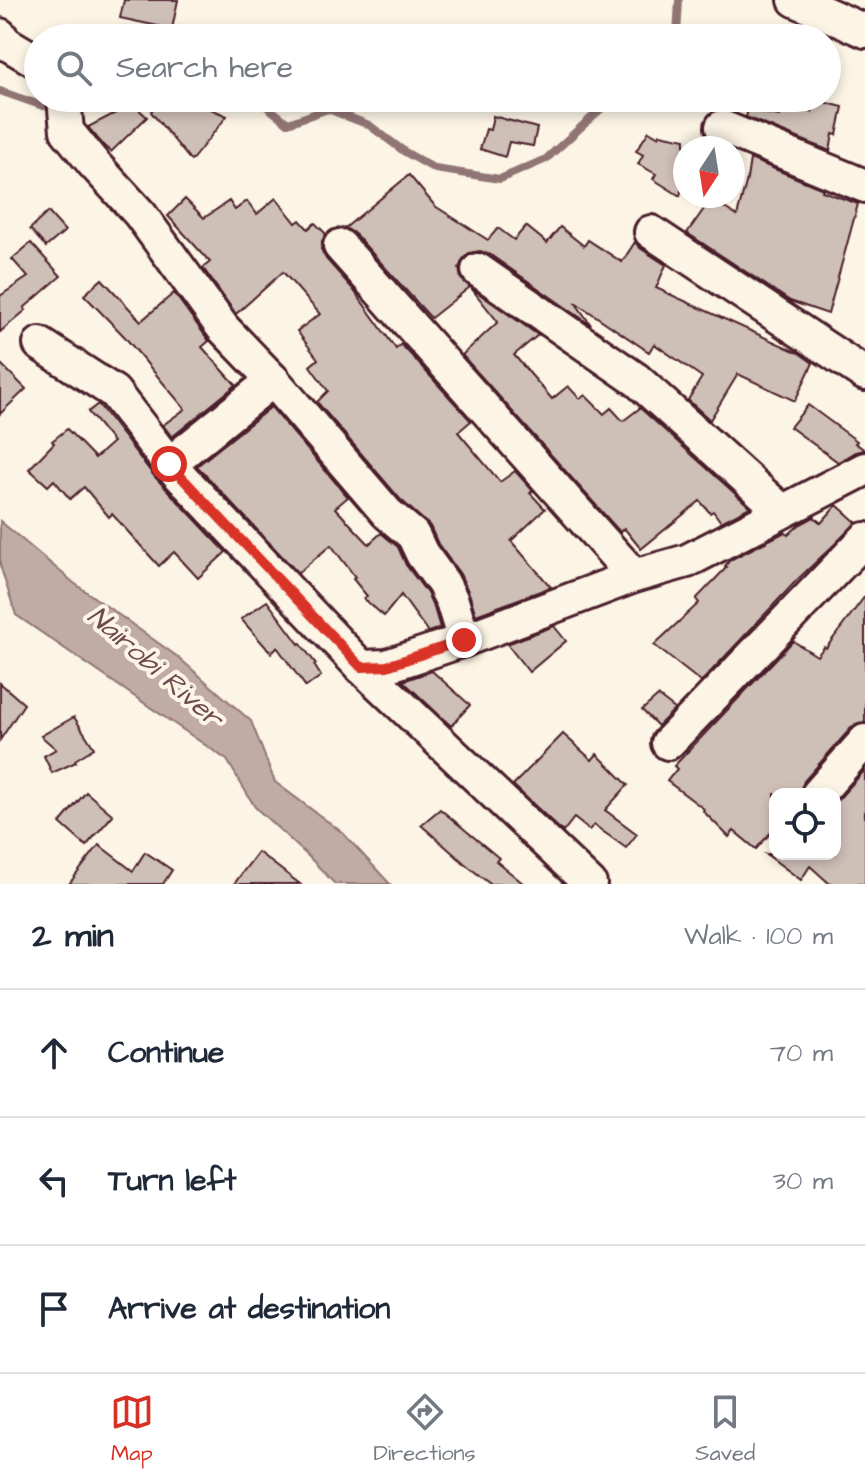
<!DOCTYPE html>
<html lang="en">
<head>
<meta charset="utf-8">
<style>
	:root { --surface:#fff; --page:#f6f6f7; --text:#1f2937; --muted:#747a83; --line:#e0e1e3; --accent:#d93025 }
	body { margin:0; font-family:"Architects Daughter",sans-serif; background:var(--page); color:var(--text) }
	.controls { position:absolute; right:24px; bottom:24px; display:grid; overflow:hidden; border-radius:16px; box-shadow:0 4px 12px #0003 }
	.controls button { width:72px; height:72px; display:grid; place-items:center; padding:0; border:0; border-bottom:2px solid var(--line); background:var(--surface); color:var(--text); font:40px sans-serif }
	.compass { position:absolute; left:673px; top:136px; width:72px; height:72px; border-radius:50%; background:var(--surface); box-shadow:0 4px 12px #0003; rotate:192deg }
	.stop { position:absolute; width:24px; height:24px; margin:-18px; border:6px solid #d93025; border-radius:50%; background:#fff }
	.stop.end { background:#d93025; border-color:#fff; box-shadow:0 2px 8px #0008 }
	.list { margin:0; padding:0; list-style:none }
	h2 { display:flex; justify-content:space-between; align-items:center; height:104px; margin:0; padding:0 32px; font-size:34px }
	h2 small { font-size:26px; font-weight:400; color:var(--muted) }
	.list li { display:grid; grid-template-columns:52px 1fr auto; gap:24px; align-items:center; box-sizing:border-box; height:128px; padding:0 32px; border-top:2px solid var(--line) }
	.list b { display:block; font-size:30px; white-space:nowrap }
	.list em { font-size:26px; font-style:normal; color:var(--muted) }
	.icon { flex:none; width:44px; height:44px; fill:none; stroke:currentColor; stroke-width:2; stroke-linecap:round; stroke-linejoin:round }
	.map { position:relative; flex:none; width:865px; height:884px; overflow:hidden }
	.search { position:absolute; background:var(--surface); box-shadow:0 4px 12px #0003; left:24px; right:24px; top:24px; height:88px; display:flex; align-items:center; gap:20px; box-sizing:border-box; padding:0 28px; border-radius:44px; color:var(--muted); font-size:30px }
	.sheet { height:488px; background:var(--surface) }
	nav { display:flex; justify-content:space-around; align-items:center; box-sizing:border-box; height:112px; border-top:2px solid var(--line); background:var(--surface); font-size:22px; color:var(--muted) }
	nav a { display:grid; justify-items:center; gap:4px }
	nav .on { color:var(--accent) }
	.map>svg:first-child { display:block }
</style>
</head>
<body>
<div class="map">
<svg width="865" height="884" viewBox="0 0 865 884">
	<rect width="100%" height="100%" fill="#fcf5e5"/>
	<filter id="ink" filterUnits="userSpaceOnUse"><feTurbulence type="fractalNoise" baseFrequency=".0125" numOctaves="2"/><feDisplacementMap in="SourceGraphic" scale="16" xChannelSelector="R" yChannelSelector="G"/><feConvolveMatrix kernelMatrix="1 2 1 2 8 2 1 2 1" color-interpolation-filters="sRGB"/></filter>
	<g filter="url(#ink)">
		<!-- water -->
		<path fill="#c0aca5" stroke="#917474" stroke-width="2" d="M0,521L74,583L178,657L251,721L275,782L343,833L390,884H335L308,856L255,807L227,760L16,615L0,565Z"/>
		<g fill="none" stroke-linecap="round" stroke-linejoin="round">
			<!-- stream -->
			<g stroke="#917474" stroke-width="8">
				<path d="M671,38L677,35L679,0"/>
				<path d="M0,91L43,106L59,107"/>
				<path d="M256,98L288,123L328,109L369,125L405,152L435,169L500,179L546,159L613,98"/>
				<path d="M73,108L115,103L127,98"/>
			</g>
		</g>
		<!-- building -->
		<g fill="#cfc0b7" stroke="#4a1f2b" stroke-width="2">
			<path d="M124,0H178L172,29L120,18Z"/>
			<path d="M158,100H177L204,106L227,116L191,161L151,112Z"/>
			<path d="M815,100L843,107L837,135L833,134L830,151L746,117L748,110L780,116L782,106L812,112Z"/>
			<path d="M133,104L147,117L111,152L103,145L88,127Z"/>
			<path d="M493,116L537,128L533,146L509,142L505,157L480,149L486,129L490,130Z"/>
			<path d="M649,131L659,137L660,134L685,139V173L680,196L653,179L656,174L638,164L643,155L636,151Z"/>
			<path d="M750,159L823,189L822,191L858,204L828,314L790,301L687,233L711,199L737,216L747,179Z"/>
			<path d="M409,175L435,206L488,240L498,228L514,240L526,226L547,243L560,227L584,246L588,240L622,262L635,242L640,248L666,265L656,288L799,353L813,363L795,401L738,374L710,420L688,400L702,377L654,344L649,352L575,302L591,325L489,254L480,251L469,253L463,259L459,268L461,279L470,287L431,318L354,233L345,228Z"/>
			<path d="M276,198L296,223L300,220L308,229L315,223L326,234L322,241L321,249L326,259L352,288L396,349L401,344L471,421L458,432L500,482L515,471L533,491L530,493L545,509L511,541L551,587L476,615L469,593L460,574L438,544L430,526L400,499L317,402L328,391L310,366L318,359L297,331L320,314L283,272L236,314L203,268L210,262L168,216L185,199L204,218L229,201L235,210L247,201L257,214Z"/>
			<path d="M48,212L65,231L46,247L30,229Z"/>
			<path d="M31,243L61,276L24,308L26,310L0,332V296L28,277L12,259Z"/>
			<path d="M102,279L141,321L174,293L209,341L202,347L236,385L172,437L163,425L185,409L124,336L84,295Z"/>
			<path d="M471,288L538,335L514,355L552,399L568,386L580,399L585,395L604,414L611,408L623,421L640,408L750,507L721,522L713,511L710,513L700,501L641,549L624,528L620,532L462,355L498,322Z"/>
			<path d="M0,363L26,389L0,414Z"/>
			<path d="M98,404L155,477L226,552L198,578L174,552L159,566L112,514L109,517L84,487L70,499L54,480L48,486L29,469L54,443L52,441L67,429L95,458L113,442L88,412Z"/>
			<path d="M808,405L857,441L855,443L865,450L856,452L838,462L790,427Z"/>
			<path d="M271,407L348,497L335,508L369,544L381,533L398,547L406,565L427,593L434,608L440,628L428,632L401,595L384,616L364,599L367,596L353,579L355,577L331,545L298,573L197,466Z"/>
			<path d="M837,505L857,523L798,579L701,682L654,645L699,603L696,599L727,567L725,566L730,560L785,532L788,535L799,525L814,517L821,523Z"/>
			<path d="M865,596V723H858L851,728L804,781L800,794H775V828L756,849L734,831L729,837L703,811L704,809L667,781L677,769L674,766L793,641L817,656L824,647L826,648Z"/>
			<path d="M267,601L299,644L300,643L316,664L314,665L321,676L306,687L277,647L271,653L241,619Z"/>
			<path d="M554,626L566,641L529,672L507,644Z"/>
			<path d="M432,671L470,705L451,726L403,681Z"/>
			<path d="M0,683L24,704L0,740Z"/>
			<path d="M658,696L675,709L658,726L642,710Z"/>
			<path d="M74,717L94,748L75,760L76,762L52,773L44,756L56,749L41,736Z"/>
			<path d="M563,734L592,760L597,754L628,785L605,810L637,834L626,848L594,825L589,830L574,818L563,832L513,785Z"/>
			<path d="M865,770V884H830L810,866L801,880L766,854H835V803Z"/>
			<path d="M86,792L113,815L86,846L60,823Z"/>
			<path d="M440,809L499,858L496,861L524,884H490L464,863L421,825Z"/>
			<path d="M99,845L133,871L145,852L172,870L163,884H69Z"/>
			<path d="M258,852L300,884H234Z"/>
		</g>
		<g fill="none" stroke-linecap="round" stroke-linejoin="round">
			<!-- minor casing -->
			<g stroke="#4a1f2b" stroke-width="38">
				<g id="minor">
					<path d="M795,0L865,31"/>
					<path d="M0,35L6,43L38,62"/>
					<path d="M64,98L67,131L94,164L140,214L223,328L273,380L387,513L413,535L422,554L443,583L452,601L464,640"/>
					<path d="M722,127L865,186"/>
					<path d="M651,232L865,374"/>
					<path d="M340,246L634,576"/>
					<path d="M478,270L637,380L782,511"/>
					<path d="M40,344L114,392L169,464L361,667L590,884"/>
					<path d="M169,464L273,380"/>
					<path d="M361,667L387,666L464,640L634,576L687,561L865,469"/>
					<path d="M668,743L865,539"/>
					<path d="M818,794L865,741"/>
				</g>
			</g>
			<!-- minor -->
			<use href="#minor" stroke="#fcf5e5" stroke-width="32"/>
		</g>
	</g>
	<g fill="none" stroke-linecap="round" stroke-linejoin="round" filter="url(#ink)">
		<!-- route -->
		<path stroke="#d93025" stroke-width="10" d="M169,464L361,667L387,666L464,640"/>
	</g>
	<g text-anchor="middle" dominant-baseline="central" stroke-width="8" stroke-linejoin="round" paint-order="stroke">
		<!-- water labels -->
		<g font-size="28" font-style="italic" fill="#6d4950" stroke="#fcf5e5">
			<text transform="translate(155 667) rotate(41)">Nairobi River</text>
		</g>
	</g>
</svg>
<div class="controls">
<button><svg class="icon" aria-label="locate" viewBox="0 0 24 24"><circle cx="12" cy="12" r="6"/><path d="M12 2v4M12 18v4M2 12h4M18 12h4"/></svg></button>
</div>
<svg class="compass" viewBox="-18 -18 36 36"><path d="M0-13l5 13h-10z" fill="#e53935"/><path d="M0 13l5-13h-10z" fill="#747a83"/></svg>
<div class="stop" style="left:169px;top:464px"></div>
<div class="stop end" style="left:464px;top:640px"></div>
<div class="search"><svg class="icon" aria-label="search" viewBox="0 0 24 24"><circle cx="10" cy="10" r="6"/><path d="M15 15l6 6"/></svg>Search here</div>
</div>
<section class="sheet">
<h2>2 min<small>Walk · 100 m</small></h2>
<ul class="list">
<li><svg class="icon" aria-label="ahead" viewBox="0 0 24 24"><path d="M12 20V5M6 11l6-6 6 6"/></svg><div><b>Continue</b></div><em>70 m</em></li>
<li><svg class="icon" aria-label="left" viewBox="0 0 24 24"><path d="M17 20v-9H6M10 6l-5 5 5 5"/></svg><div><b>Turn left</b></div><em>30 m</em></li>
<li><svg class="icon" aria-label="arrive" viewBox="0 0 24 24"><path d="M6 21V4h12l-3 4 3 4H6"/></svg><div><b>Arrive at destination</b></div></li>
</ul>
</section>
<nav>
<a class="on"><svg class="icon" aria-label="map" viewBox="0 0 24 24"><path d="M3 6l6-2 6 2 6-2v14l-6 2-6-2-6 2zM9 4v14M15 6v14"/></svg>Map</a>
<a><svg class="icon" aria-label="directions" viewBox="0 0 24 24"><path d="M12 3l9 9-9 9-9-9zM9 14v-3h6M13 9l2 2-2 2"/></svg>Directions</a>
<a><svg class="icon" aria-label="saved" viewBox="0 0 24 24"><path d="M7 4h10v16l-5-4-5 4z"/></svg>Saved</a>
</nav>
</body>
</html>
